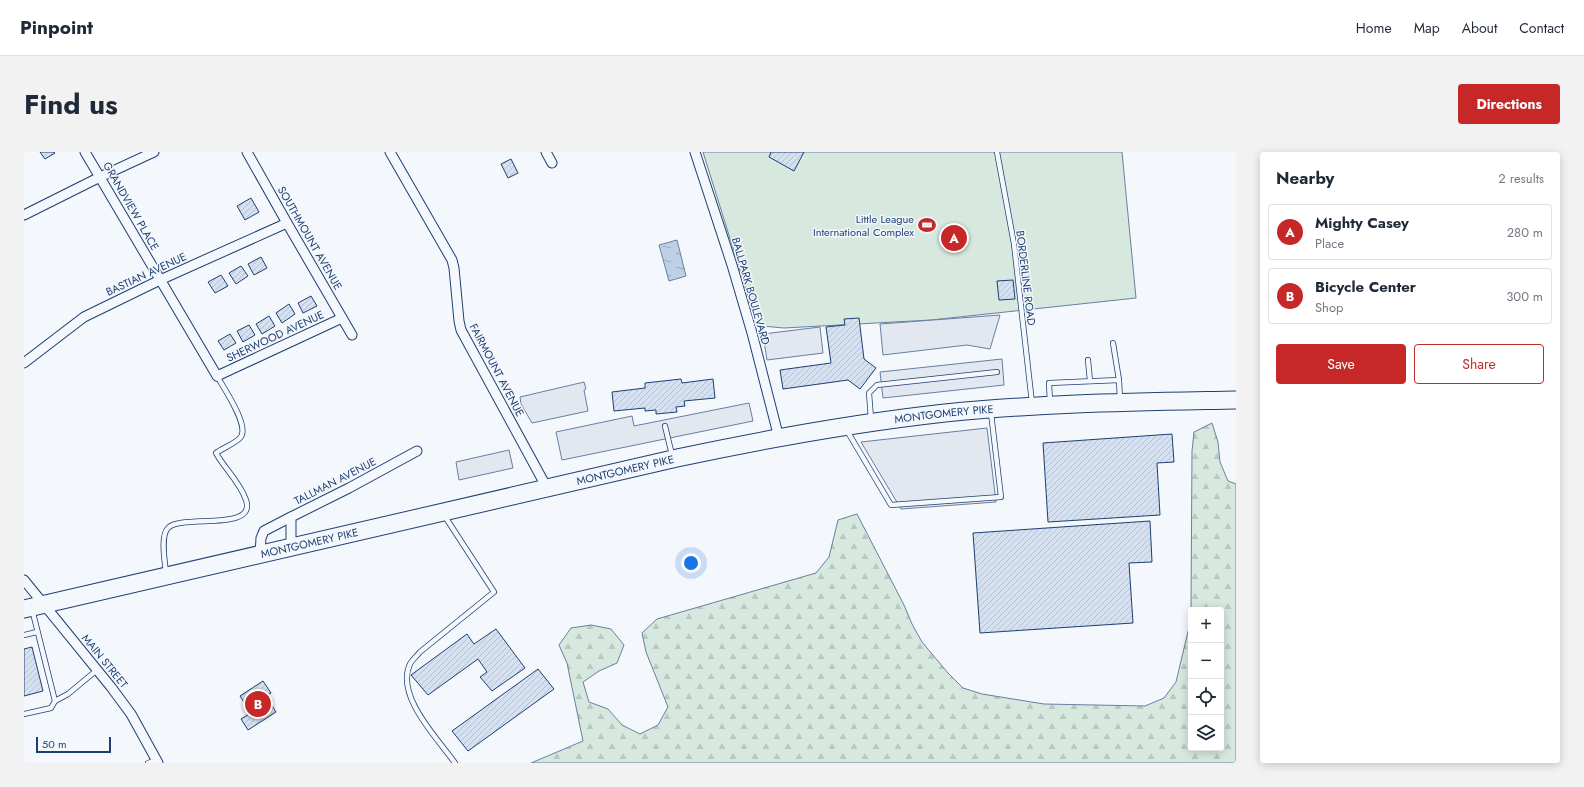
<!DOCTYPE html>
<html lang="en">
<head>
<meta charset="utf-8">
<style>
	:root { --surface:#fff; --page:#f2f2f3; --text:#1f2937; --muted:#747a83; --line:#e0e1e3; --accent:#c62828 }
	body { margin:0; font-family:Jost,sans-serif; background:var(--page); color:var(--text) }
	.controls { position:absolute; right:12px; bottom:12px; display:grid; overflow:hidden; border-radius:4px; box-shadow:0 2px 10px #0003 }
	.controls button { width:36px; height:36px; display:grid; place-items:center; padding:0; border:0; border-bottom:1px solid var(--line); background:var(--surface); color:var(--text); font:20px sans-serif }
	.scale { position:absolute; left:12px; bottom:10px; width:75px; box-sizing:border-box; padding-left:4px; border:2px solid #1d3f73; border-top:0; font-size:11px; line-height:14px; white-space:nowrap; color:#1d3f73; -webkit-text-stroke:3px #f4f7fb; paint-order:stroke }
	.you { position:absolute; left:667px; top:411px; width:14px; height:14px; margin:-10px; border:3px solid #fff; border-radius:50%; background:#1a73e8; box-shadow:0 0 0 6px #1a73e833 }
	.badge { display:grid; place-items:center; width:26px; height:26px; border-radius:50%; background:var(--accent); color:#fff; font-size:13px; font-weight:700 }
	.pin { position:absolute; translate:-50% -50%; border:2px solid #fff; box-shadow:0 1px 4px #0006 }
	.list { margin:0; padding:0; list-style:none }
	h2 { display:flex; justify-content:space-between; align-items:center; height:52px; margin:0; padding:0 16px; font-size:17px }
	h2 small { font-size:13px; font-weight:400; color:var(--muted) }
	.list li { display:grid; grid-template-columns:26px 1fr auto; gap:12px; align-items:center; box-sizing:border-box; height:56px; margin:0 8px 8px; padding:0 8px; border:1px solid var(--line); border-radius:4px }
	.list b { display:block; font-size:15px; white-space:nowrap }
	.list p { margin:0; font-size:13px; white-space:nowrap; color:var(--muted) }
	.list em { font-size:13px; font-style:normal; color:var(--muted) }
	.actions { display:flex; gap:8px; padding:12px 16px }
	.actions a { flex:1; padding:9px 0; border:1px solid var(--accent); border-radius:4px; text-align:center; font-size:14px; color:var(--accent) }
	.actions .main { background:var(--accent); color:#fff }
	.icon { flex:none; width:22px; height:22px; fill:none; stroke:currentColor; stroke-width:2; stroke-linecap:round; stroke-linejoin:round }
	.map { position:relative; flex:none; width:1212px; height:611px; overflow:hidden; border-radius:4px }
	header { display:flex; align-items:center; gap:24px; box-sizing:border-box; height:56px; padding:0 20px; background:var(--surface); border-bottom:1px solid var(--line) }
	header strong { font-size:19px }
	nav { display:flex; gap:22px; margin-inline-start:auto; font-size:14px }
	.intro { display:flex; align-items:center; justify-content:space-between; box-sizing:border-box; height:96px; padding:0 24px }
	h1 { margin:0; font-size:28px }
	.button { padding:10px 18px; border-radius:4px; background:var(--accent); color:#fff; font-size:14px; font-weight:700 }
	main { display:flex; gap:24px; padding:0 24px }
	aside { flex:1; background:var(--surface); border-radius:4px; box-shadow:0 2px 10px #0003 }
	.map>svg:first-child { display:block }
</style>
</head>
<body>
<header>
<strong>Pinpoint</strong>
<nav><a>Home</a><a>Map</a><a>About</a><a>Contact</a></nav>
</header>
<div class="intro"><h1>Find us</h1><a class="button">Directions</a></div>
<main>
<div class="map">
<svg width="1212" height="611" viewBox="0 0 1212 611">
	<defs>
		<pattern id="forest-firs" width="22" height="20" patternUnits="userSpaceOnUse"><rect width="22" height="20" fill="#d7e8df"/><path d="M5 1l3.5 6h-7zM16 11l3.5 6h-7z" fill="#b8c8c3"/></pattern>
		<pattern id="water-ripples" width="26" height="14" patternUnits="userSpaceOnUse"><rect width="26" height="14" fill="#bed0e5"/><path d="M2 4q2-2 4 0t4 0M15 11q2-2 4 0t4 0" fill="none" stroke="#9aaabe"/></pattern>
		<pattern id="building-hatch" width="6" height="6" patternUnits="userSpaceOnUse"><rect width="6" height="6" fill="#d5e0f0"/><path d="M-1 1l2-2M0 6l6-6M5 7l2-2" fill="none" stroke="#b6c1d1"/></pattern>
	</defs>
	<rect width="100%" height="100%" fill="#f4f7fb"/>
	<!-- forest -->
	<path fill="url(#forest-firs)" stroke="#687fa3" d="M1188,271L1194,290L1196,310L1204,329L1212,332V611H507L559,589L543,511L535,493L547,476L567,473L587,477L600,493L593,511L575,519L559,530L565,550L584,557L598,573L616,582L634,573L644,555L622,500L618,481L633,467L792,421L805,405L814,368L833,362L880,453L888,472L898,490L924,521L939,536L958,542L1020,552L1121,554L1140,546L1152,530L1167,467V596H1197V458H1167L1168,299L1170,280Z"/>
	<!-- park -->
	<path fill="#d7e8df" stroke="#687fa3" d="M679,0H1098L1112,146L907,168L760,176L738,174L728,157Z"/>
	<!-- parking -->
	<g fill="#e3e8f0" stroke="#687fa3">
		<path d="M976,163L966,197L943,193L859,203L856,172Z"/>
		<path d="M796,175L799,201L743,208L739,182Z"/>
		<path d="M978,207L980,233L859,246L856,220Z"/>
		<path d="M560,230L562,237L560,238L564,259L508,271L497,252L496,245Z"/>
		<path d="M725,251L729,269L538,308L532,280L608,264L610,274Z"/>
		<path d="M963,276L972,350L877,357L837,290Z"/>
		<path d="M485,298L489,316L435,328L432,310Z"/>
	</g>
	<!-- water -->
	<path fill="url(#water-ripples)" stroke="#687fa3" d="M653,88L662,124L645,129L635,93Z"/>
	<!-- building -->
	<g fill="url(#building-hatch)" stroke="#1d3f73">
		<path d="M16,0H30L31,1L21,7Z"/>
		<path d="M747,0H780L770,19L745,5Z"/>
		<path d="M487,7L494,21L484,26L477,12Z"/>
		<path d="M227,46L235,60L221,68L213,54Z"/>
		<path d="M237,105L243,116L230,123L224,112Z"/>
		<path d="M217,114L224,124L212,132L205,121Z"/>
		<path d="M197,123L204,134L191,141L184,130Z"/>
		<path d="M989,128L991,147L975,148L973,129Z"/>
		<path d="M287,144L293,154L279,161L274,151Z"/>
		<path d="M265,152L271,162L258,171L252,161Z"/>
		<path d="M245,164L251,174L238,182L232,172Z"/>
		<path d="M835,166L840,207L852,216L836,237L824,228L759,237L756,218L807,211L802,175L821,173L820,167Z"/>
		<path d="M225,173L231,183L219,190L213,179Z"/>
		<path d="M206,182L212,191L200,198L194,189Z"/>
		<path d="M657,227L658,231L689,227L691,246L660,249L661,254L652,255L653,260L632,262V258L621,259V256L590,259L588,240L621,236V231Z"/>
		<path d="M1148,282L1150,310L1133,311L1136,363L1024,370L1019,291Z"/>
		<path d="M1126,369L1128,410L1105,411L1109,471L956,481L949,381Z"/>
		<path d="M472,477L501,516L468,539L456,525L463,520L454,507L404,543L387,523L443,482L450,492Z"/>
		<path d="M8,495L19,539L0,544V497Z"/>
		<path d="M514,517L530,537L444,599L428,579Z"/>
		<path d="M239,529L247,541L242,544L252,560L224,578L217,567L227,561L216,544Z"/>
	</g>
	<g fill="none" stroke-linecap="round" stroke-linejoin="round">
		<!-- lane casing -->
		<g stroke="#1d3f73" stroke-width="6">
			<g id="lane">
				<path d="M973,0L990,92L1008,251"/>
				<path d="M1089,191L1095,228"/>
				<path d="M1064,208L1066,229"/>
				<path d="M1026,250L1025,231L1095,228L1096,248"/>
				<path d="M847,267L845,241L853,233L973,220"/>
				<path d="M641,274L648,303"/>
				<path d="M822,277L867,353L977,345L967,261"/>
				<path d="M420,363L470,440L396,500C393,504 388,508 386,512C371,544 414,587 431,611"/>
				<path d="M142,421C141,410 136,384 144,376C157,362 233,380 222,348C216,330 200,316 192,301C199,296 210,292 216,286C227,275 199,235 193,224"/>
				<path d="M0,483L13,480"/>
				<path d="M31,549L44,542L73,518"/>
				<path d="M0,562L27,556L31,549L8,457"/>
				<path d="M124,611L133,608"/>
			</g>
		</g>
		<!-- street casing -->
		<g stroke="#1d3f73" stroke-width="11">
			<g id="street">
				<path d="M61,0L193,224L318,166"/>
				<path d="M223,0L263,71L328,183"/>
				<path d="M366,0L428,108L430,116L435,169L437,178L523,336"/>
				<path d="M522,0L528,11"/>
				<path d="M671,0L708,113L728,181L755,286"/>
				<path d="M0,63L76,25L130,0"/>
				<path d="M0,211L60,165L136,128L263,71"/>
				<path d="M267,395V365L325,336L393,299"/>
				<path d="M236,402L237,386L240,379L267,365"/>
				<path d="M0,428L87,535L107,562L134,611"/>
			</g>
		</g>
		<!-- highway casing -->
		<g stroke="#1d3f73" stroke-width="19">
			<g id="highway">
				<path id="s1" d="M0,457L653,306C742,287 831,271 921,261C1018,251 1115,250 1212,248"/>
			</g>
		</g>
		<!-- lane -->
		<use href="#lane" stroke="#f4f7fb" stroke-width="4.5"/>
		<!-- street -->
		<use href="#street" stroke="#f4f7fb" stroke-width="9"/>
		<!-- highway -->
		<use href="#highway" stroke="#f4f7fb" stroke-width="17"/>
	</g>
	<!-- icons -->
	<defs>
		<g id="stadium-bare" transform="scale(1.38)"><path d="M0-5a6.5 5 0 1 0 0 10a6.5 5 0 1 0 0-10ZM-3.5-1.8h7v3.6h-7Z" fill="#c62828" stroke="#f4f7fb" stroke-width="2.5" paint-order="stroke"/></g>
	</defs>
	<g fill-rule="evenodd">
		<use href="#stadium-bare" x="903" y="73"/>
	</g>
	<g text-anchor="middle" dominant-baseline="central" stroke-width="3" stroke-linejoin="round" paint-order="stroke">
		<!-- street labels -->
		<g font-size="11" fill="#1d3f73" stroke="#f4f7fb">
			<text transform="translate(107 54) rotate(60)">GRANDVIEW PLACE</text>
			<text transform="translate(286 86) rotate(60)">SOUTHMOUNT AVENUE</text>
			<text transform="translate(122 122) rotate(-25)">BASTIAN AVENUE</text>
			<text transform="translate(1002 126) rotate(83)">BORDERLINE ROAD</text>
			<text transform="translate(727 139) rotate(74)">BALLPARK BOULEVARD</text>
			<text transform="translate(251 184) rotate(-25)">SHERWOOD AVENUE</text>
			<text transform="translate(473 218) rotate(62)">FAIRMOUNT AVENUE</text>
			<text stroke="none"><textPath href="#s1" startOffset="941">MONTGOMERY PIKE</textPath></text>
			<text stroke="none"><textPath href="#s1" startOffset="617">MONTGOMERY PIKE</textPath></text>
			<text transform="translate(311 329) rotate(-27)">TALLMAN AVENUE</text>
			<text stroke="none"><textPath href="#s1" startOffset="293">MONTGOMERY PIKE</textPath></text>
			<text transform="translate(81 509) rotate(51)">MAIN STREET</text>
		</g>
		<!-- poi labels -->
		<g font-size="11" fill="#1d3f73" stroke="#f4f7fb" text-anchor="end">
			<text x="890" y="67">Little League<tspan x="890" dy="13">International Complex</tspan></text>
		</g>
	</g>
</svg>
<div class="controls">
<button>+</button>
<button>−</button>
<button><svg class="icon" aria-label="locate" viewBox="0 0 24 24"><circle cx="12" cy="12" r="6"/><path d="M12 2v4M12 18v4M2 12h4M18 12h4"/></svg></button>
<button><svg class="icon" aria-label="layers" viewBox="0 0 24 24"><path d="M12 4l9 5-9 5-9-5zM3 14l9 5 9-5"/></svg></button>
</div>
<div class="scale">50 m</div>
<div class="you"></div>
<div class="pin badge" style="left:930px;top:86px">A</div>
<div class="pin badge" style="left:234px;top:552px">B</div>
</div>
<aside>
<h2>Nearby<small>2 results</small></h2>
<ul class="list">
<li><span class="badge">A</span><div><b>Mighty Casey</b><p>Place</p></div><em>280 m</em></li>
<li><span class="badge">B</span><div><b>Bicycle Center</b><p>Shop</p></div><em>300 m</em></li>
</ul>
<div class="actions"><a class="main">Save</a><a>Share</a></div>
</aside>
</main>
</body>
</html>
